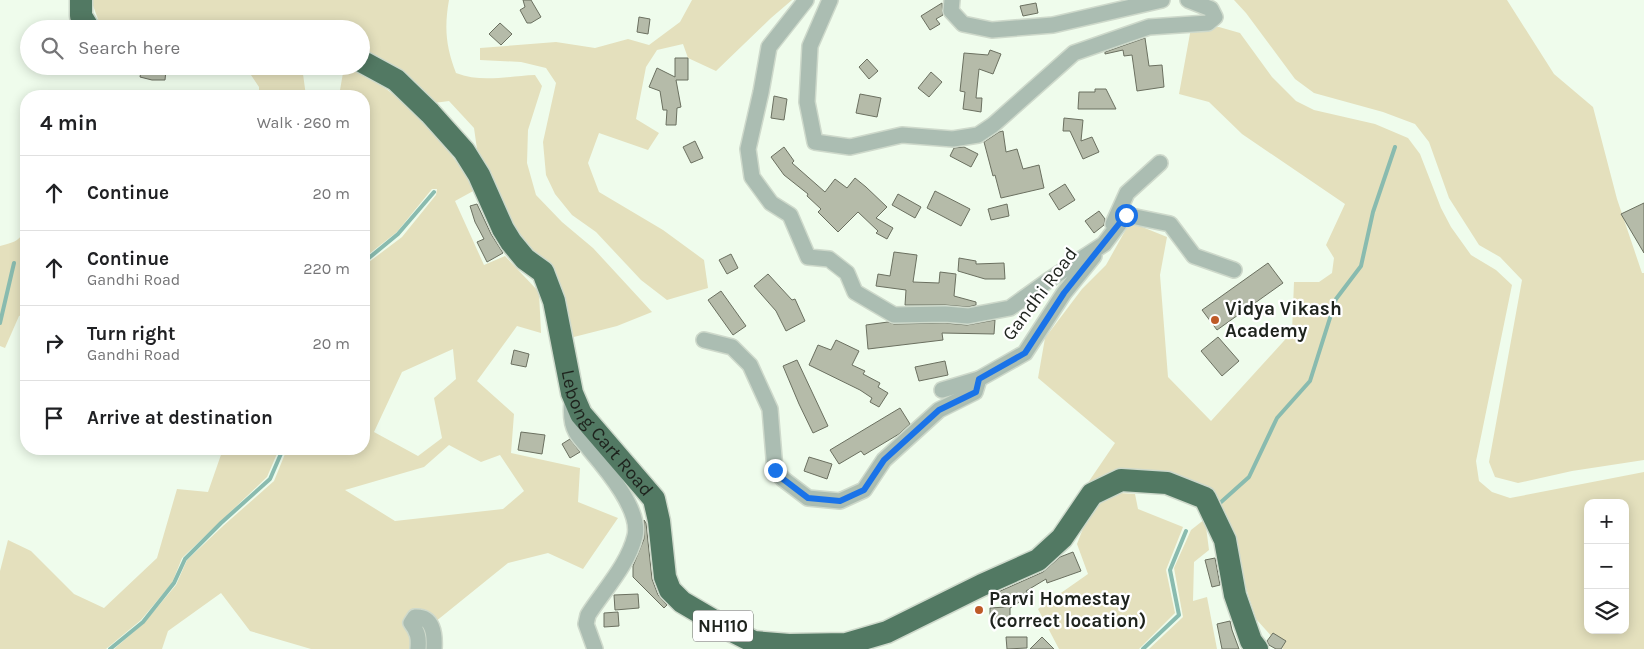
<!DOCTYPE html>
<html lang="en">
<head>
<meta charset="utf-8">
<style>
	:root { --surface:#fff; --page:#f6f6f6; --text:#202124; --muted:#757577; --line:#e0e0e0 }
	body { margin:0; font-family:Karla,sans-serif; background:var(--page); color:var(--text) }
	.controls { position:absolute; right:15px; bottom:15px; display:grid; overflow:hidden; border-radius:10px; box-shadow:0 2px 12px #0003 }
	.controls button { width:45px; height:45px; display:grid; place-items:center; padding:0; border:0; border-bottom:1px solid var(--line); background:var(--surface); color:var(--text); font:25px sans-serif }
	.stop { position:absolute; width:15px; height:15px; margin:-11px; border:4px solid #1a73e8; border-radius:50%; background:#fff }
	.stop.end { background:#1a73e8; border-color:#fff; box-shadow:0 1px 5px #0008 }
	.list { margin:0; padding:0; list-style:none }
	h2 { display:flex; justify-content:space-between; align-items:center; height:65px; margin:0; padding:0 20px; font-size:21px }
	h2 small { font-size:16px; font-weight:400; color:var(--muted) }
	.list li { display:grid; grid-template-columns:32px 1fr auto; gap:15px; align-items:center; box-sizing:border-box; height:75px; padding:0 20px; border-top:1px solid var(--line) }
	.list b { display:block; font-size:19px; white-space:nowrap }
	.list p { margin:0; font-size:16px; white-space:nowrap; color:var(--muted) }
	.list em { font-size:16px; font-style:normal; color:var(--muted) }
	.icon { flex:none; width:28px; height:28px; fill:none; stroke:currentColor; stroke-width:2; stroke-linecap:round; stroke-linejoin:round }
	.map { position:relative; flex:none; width:1644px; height:649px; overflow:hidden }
	.search { position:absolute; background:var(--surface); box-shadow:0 2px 12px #0003; left:20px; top:20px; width:350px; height:55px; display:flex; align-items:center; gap:12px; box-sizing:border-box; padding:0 18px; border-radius:28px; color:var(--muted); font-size:19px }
	.panel { position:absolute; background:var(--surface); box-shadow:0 2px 12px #0003; left:20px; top:90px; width:350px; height:365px; border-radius:20px }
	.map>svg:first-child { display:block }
</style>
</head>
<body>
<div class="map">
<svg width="1644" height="649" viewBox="0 0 1644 649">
	<rect width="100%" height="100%" fill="#effcec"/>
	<!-- green -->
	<g fill="#e4e0bd" fill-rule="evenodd">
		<path d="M91,0H449C444,28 446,47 456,73C481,83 508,76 535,75L542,86L528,130L527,163L536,195L562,222L593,248L652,312L617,326L566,339L494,205L477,149L474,128L449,101L434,103L361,56V29H107L99,22Z"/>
		<path d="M692,0H792L771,18L716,71L688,58L683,44L657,50L646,67L636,119L659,133L648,150L599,133L588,163L599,192L663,230L704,260L708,288L667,300L641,280L596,232L572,215L555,194L546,175L543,142L556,83L546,68L521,62L480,60V48L556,42L595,48L628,39L649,45L680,22Z"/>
		<path d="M1234,0H1507L1554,74L1593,107L1617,199L1642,273H1644V460L1572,471L1518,483L1495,477L1489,462L1522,280L1500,257L1479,245L1449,198L1429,142L1415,124L1383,112L1314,93L1295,79L1246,13Z"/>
		<path d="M1219,27L1240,33L1272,77L1296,101L1314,110L1375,124L1408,138L1420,154L1441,208L1451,227L1471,255L1496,270L1512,285L1476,461L1479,481L1492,492L1510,498L1644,472V649H1283L1256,619L1227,529L1176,481L1079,496L1115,443L1038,378L1045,338L1082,289L1106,265L1130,222L1167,237L1160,275L1168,377L1211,421L1292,332L1294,282H1319L1332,273L1334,258L1326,245L1345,204L1242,134L1209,102L1179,94L1191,28ZM1588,503H1625V630H1588Z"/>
		<path d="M245,66H290L303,74L306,96H259V87Z"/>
		<path d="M344,67C386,83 403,101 433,134C450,153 462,167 475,190L455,201L484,265L505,256L539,292L541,333L517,326L477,381L514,414L511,453L580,468L578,502L618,518L583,569L548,553L508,563L435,622L425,614L416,649H311L250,631L221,593L168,631L162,649H114L144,623L176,585L187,560L223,526L274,481L287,449H364V269L365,265L402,237L436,195L437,189H432L397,232L364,258V96H339ZM453,349L456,379L434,398L442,438L418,456L374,432L402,372ZM449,445L481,462L500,455L524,491L503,509L395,521L345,490L424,467Z"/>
		<path d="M26,222V314L19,316L5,348L0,346V246C16,242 23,240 26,222Z"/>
		<path d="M223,449H279L267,477L182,558L172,583L141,620L106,649H0V571L8,540L31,551L74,594L104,608L157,558L177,489L208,492Z"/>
		<path d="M1120,493L1135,494L1138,509L1183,527L1166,570L1175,613L1139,649H1059L1038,609L1088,574L1077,544C1089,514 1089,507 1120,493Z"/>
		<path d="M1205,519L1209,550L1194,562L1193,601L1207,597L1217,649H1149L1183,617L1174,568L1191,530Z"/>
	</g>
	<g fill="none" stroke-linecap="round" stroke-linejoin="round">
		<!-- stream -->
		<g stroke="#89bbaf" stroke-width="4">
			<path d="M364,262L398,234L434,192"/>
			<path d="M0,323L14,263"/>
			<path d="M1220,503L1249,477L1277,418L1310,381L1336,299L1361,266L1373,212L1395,147"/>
			<path d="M110,649L143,622L174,583L185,559L221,523L270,479L283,449"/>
			<path d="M1143,649L1179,615L1170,570L1186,531"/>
		</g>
	</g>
	<!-- building -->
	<g fill="#b5bba9" stroke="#6b7060">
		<path d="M523,0H531L541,17L531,23H527L520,10L525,7Z"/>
		<path d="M942,3L943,15L936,19L940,24L930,30L921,16Z"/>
		<path d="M1036,3L1038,13L1023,16L1020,6Z"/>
		<path d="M639,17L650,19L648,34L637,32Z"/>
		<path d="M500,23L512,34L501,45L489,34Z"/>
		<path d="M1145,38L1149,66L1162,65L1164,87L1137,91L1132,55L1124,56L1123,50L1105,54V52Z"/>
		<path d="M990,50L1001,54L993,74L979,69L976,98H982L981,112L963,109L965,92L960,91L964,53L988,55Z"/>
		<path d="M675,58H688V80H676L681,107L677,108L676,125H666L667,110H663L660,91L649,87L657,68L675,77Z"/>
		<path d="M867,59L878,71L869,79L859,67Z"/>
		<path d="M142,66L166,70L165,80H152L140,77Z"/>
		<path d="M931,72L942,82L929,97L918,88Z"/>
		<path d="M1095,89H1106L1116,109H1078L1079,92H1095Z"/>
		<path d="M860,94L881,98L877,117L856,113Z"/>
		<path d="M774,96L787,99L784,120L771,118Z"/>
		<path d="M1064,118L1083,120L1081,141L1092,137L1099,152L1083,159L1070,131H1063Z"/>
		<path d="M1003,131L1006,152L1017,149L1023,169L1039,165L1044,188L1001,198L995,175L993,176L984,142L999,132Z"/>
		<path d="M695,141L703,158L691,163L683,147Z"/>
		<path d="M784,147L794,161L792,163L825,192L835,179L847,188L855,178L866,187L887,207L876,218L893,228L887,239L876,233L878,231L858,212L838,232L818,212L821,209L807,196L808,194L784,175L771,157Z"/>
		<path d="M964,147L978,154L971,167L950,156L954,148Z"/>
		<path d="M1065,184L1075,200L1059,210L1049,194Z"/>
		<path d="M935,191L970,209L961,226L927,208Z"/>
		<path d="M898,194L921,207L915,218L892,205Z"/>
		<path d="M1644,203V253L1621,214Z"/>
		<path d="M477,204L491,234L503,253L487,262L477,242L484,239L475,222L470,206Z"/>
		<path d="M1007,204L1009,216L991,220L988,209Z"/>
		<path d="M1099,211L1105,219L1104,225L1094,233L1085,221Z"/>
		<path d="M894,252L917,255L913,282L939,283L940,272L956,274L954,296L976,302V305L968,307L945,305H905L906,290L876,286L878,274L890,276Z"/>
		<path d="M731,254L738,268L727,274L719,260Z"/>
		<path d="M959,258L976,261V264L1004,263L1005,279H985L958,271Z"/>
		<path d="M1268,263L1283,283L1217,330L1202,310Z"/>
		<path d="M768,274L792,300L795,299L805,321L786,331L776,311L754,286Z"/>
		<path d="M721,291L746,326L733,335L708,300Z"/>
		<path d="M995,320L994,334L942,333L943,340L868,349L866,325L888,322L894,324L945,323L967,325Z"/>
		<path d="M1218,337L1239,361L1222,376L1201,351Z"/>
		<path d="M836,340L859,351L852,365L865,371L863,374L880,383L878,387L888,393L879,407L870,402L872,398L860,390L809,365L818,345L831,350Z"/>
		<path d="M514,350L529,354L526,367L511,364Z"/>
		<path d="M797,360L828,426L813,433L799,404L783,366Z"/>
		<path d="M945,361L948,375L919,381L915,367Z"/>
		<path d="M900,408L910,424L899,434L864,455L861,451L839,464L830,450Z"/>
		<path d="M521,432L545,435L542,454L518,450Z"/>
		<path d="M570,439L580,452L570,458L562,444Z"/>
		<path d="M809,457L832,464L827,479L804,471Z"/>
		<path d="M644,520L646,523L652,579L658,595L667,605L664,608L633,577V566L644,539Z"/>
		<path d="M1073,552L1081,571L1047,583L1046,579L1026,591L1029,596L1010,608V623L990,624V608L1006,607L998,592L1043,572L1060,557Z"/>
		<path d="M1215,558L1220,585L1212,587L1205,560Z"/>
		<path d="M638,594L639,608L615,610L614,595Z"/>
		<path d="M618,612L619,626L604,627V613Z"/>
		<path d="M1230,621L1232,630L1239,649H1222L1217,624Z"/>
		<path d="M1273,633L1286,641L1281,649H1276L1269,645L1267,641Z"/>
		<path d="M1006,637H1027V648L1007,649Z"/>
		<path d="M1042,637L1054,649H1030Z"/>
	</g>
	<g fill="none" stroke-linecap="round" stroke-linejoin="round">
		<!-- minor casing -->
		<g stroke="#ced9cb" stroke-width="18">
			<g id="minor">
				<path d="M806,0L769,47L761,92L748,149L752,177L771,203L790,215L808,257L829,259L847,273L855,292L894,315L945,314L968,316L1010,308L1049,280L1104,244L1126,215L1170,224L1194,256L1234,270"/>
				<path d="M830,0L810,46L807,102L815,142L850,147L902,135L953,139L978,135L993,125L1074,53L1149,27L1208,23L1215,17L1211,9L1188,0"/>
				<path d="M952,0L951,11L963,24L992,30L1053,25L1162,0"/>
				<path d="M1113,224L1127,193L1160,163"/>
				<path d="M704,340L732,347L750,365L770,409L775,470L783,479L808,498L840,501L864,490L884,460L939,410L975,392L979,379L1025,353L1064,293L1094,256"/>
				<path d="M942,390L979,379"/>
				<path d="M572,402C571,411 571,423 576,432C579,438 586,444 590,450C606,469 641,510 635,536C628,565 604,590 588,615L586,624L595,649"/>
				<path d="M418,649C419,638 418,632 411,623L415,617C433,616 435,634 434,649"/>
			</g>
		</g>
		<!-- highway casing -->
		<g stroke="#ced9cb" stroke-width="25">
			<g id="highway">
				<path d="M81,0V16L89,29"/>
				<path id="s1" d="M361,61L396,80L430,113L464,151L479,175L503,229L511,242L525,259L543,272L554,301L572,393L581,414L654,499L659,521L665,577L670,590L682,602L728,629L754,642L789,645L846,644L887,632L982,585L1038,560L1062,538L1092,494L1121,480L1167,483L1205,498L1225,540L1235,595L1251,641L1257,649"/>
			</g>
		</g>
		<!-- minor -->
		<use href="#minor" stroke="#abbdb2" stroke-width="15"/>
		<!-- highway -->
		<use href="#highway" stroke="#527963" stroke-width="22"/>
	</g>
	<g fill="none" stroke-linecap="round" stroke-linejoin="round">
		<!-- route -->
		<path stroke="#1a73e8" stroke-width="6" d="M775,470L783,479L808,498L840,501L864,490L884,460L939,410L976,392L979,379L1025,353L1064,293L1126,215"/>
	</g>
	<!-- markers -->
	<g fill="#be5a27" stroke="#fff" stroke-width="2">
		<circle cx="1215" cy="320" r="5"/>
		<circle cx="979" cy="610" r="5"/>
	</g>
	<g text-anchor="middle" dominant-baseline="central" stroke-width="4.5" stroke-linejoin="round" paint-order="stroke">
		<!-- shield labels -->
		<rect fill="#fff" stroke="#626561" stroke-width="1" x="693" y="610.5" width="60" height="31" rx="4"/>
		<g font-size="18" font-weight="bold" fill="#1e231d">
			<text x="723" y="626">NH110</text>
		</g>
		<!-- street labels -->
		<g font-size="19" fill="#1e231d" stroke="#fff">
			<text transform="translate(1040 294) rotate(-53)">Gandhi Road</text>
			<text stroke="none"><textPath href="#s1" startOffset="462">Lebong Cart Road</textPath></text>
		</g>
		<!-- poi labels -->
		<g font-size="19" font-weight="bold" fill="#1e231d" stroke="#fff" text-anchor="start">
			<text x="1225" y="309">Vidya Vikash<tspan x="1225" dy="22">Academy</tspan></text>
			<text x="989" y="599">Parvi Homestay<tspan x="989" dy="22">(correct location)</tspan></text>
		</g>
	</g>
</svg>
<div class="controls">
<button>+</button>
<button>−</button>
<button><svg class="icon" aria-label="layers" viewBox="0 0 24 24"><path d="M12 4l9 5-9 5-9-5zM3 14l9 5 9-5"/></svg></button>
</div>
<div class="stop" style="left:1126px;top:215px"></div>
<div class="stop end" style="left:775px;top:470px"></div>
<div class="search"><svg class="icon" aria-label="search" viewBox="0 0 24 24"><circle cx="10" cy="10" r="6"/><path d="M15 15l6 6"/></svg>Search here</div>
<section class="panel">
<h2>4 min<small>Walk · 260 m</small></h2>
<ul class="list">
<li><svg class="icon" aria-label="ahead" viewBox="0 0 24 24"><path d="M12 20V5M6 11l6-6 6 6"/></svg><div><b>Continue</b></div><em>20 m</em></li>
<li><svg class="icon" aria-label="ahead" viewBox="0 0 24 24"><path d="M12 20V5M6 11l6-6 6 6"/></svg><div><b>Continue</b><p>Gandhi Road</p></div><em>220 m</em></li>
<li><svg class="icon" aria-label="right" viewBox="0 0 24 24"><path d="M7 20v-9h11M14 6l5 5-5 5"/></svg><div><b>Turn right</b><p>Gandhi Road</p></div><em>20 m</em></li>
<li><svg class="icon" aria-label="arrive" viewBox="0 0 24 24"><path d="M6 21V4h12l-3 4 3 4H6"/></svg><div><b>Arrive at destination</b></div></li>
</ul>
</section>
</div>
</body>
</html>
